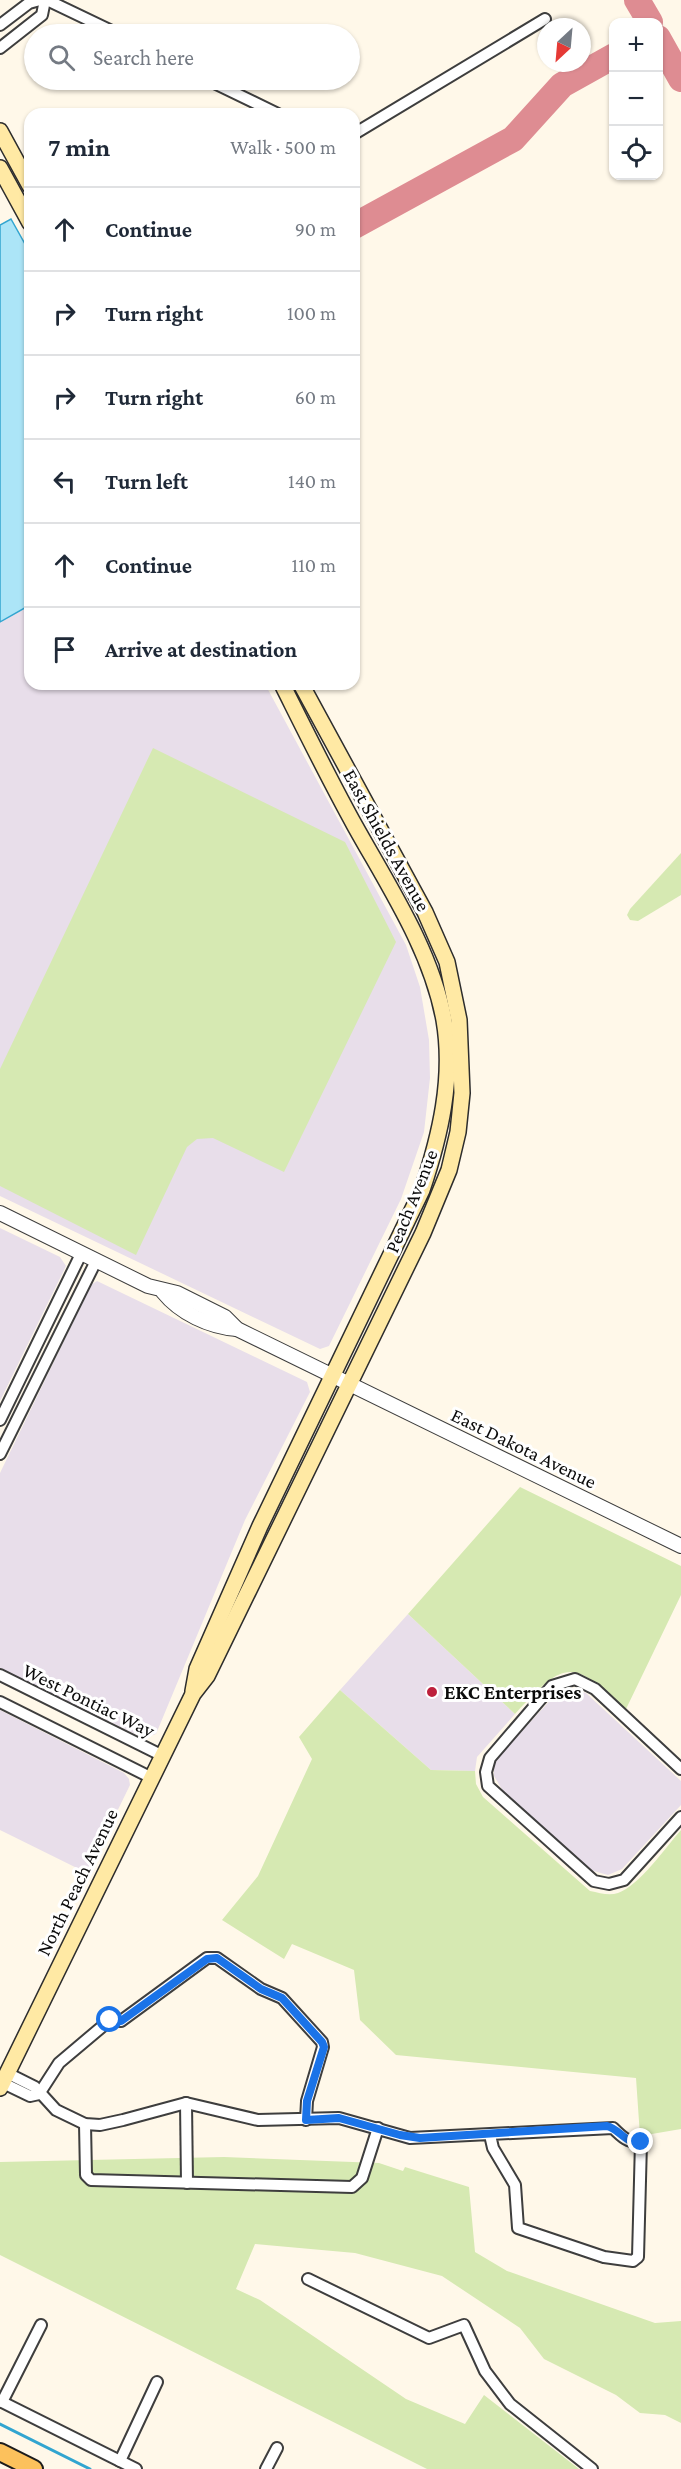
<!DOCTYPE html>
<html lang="en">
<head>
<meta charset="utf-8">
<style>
	:root { --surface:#fff; --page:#f6f6f7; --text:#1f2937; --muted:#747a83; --line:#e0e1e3 }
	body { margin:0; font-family:"Crimson Pro",serif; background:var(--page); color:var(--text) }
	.controls { position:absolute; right:18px; top:18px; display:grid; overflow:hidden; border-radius:12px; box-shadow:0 2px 4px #0004 }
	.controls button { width:54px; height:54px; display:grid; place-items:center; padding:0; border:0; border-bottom:2px solid var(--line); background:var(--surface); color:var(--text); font:30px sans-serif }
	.compass { position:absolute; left:537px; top:18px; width:54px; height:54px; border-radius:50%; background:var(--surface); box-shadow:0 2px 4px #0004; rotate:206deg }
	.stop { position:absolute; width:18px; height:18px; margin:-14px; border:4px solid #1a73e8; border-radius:50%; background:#fff }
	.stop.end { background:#1a73e8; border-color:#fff; box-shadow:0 2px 6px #0008 }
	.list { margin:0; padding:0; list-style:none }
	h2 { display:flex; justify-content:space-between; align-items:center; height:78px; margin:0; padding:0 24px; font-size:26px }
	h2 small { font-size:20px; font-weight:400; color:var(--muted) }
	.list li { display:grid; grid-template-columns:39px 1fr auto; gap:18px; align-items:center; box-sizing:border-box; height:84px; padding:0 24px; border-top:2px solid var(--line) }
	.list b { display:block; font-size:22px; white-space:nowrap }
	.list em { font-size:20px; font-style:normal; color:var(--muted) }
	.icon { flex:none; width:33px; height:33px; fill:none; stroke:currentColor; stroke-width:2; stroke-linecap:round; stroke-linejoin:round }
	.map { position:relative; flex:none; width:681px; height:2469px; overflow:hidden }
	.search { position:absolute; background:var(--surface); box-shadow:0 2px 4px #0004; left:24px; top:24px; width:336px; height:66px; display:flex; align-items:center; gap:15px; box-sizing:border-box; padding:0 21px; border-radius:33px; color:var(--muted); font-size:22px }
	.panel { position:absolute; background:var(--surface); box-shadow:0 2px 4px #0004; left:24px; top:108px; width:336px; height:582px; border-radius:18px }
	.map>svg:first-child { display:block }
</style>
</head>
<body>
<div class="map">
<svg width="681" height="2469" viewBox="0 0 681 2469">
	<rect width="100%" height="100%" fill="#fff8e9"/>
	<!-- industrial -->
	<g fill="#e8deea">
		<path d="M30,605V684H265L406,945L420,987L429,1040L430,1078L424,1132L401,1199L329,1346L320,1349L0,1196V622Z"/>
		<path d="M0,1228L60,1257L66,1266L0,1401Z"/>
		<path d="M97,1281L307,1382L310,1392L245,1520L156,1734L143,1738L0,1668V1473L91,1285Z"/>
		<path d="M408,1614L515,1714L477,1757L475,1771L431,1770L340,1690Z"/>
		<path d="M575,1689L586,1693L681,1781V1805L622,1869L608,1875L590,1870L503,1791L494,1776V1765L498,1757L556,1694Z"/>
		<path d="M0,1710L124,1773L129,1779L130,1785L87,1873L0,1830Z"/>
	</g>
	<!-- green -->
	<g fill="#d6e9b2">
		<path d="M153,748L345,842L396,942L284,1172L213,1138L197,1139L187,1147L136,1255L0,1186V1069Z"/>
		<path d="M681,853V895L638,921L630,920L627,915L630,909Z"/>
		<path d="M520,1487L681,1566V1595L626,1709C571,1658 565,1660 515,1714L408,1614Z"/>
		<path d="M340,1690L431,1770L475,1771L476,1784L483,1797L590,1891C600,1893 609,1896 618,1893C639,1886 666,1847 681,1830V2129L640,2136L636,2078L396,2055L360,2020L354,1970L292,1944L284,1959L222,1920L258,1876L312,1759L299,1737Z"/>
		<path d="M224,2157L379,2163L403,2171L405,2167L469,2187L475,2252L507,2271L655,2323L681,2321V2423L665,2415L640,2413L616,2395L544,2359L520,2328L442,2276L355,2253L255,2244L236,2289L260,2300L406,2399L465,2424L484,2395L579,2469H427L0,2255V2162Z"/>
	</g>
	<!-- water -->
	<path fill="#ace5f7" stroke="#32a5d0" stroke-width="1.5" d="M11,219L30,253V605L0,622V225Z"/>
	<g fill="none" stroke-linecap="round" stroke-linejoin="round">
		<!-- stream -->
		<path stroke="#32a5d0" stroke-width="3" d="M0,2424L90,2469"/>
		<!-- taxiway -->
		<g stroke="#de8c92" stroke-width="26">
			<path d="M637,0L650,22"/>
			<path d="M658,38L681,79"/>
			<path d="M354,226L513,139L562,85L614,56"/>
		</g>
		<!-- minor casing -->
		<g stroke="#3e3e3e" stroke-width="14">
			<g id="minor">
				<path d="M47,0L118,34"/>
				<path d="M0,25L29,3L40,0"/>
				<path d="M0,48L42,15L45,0"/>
				<path d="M208,80L278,114"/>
				<path d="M354,134L545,19"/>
				<path d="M0,1420L81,1254"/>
				<path d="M0,1454L96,1261"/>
				<path d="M0,1675L163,1756"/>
				<path d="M0,1702L152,1778"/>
				<path d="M681,1769L595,1689L575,1679L552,1686L490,1758L486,1772L488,1786L594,1881L609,1884L624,1880L681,1817"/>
				<path d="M7,2073L35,2087L56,2110L85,2124L100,2125L123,2120L186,2103L258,2120L339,2118L410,2138L613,2128C622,2137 628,2143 641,2142L638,2257L633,2261L604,2257L518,2228L515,2185L493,2148L490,2135"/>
				<path d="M3,2083L30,2096L39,2094L59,2063L110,2020L121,2021L207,1958H217L261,1989L282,1998L322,2042L323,2047L307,2101L306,2120"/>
				<path d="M186,2103L187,2183"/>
				<path d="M85,2124L86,2175L91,2180L352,2187L362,2178L378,2128"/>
				<path d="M308,2279L429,2338L464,2325L485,2371L510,2404L592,2469"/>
				<path d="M0,2401L136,2469"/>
				<path d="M2,2402L41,2325"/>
				<path d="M120,2461L157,2382"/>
				<path d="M266,2469L277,2448"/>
			</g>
		</g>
		<!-- tertiary casing -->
		<g stroke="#3e3e3e" stroke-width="16">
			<g id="tertiary">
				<path d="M0,1213L148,1286L177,1293L225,1317L237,1329L681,1546"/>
				<path d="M163,1292C180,1313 209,1327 237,1329"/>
			</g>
		</g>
		<!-- secondary casing -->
		<g stroke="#2d2d2d" stroke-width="18">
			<g id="secondary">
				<path d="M0,131L30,186"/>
				<path d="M0,168L30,223"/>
				<path d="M193,1691L197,1669L260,1526L422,1190C440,1136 454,1078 444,1020C431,950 389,887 355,826C329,779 306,732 282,684"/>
				<path d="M0,2088L193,1694L207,1676L423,1233L449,1170L458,1132L462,1093L459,1020L447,962L425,912L301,684"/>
			</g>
		</g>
		<!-- primary casing -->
		<g stroke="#1c1c1c" stroke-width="20">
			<path id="primary" d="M0,2452L34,2469"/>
		</g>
		<!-- minor -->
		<use href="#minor" stroke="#fff" stroke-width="10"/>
		<!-- tertiary -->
		<use href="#tertiary" stroke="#fff" stroke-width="14"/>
		<!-- secondary -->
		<use href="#secondary" stroke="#ffe9a4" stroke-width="15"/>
		<!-- primary -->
		<use href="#primary" stroke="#fcc15c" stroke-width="16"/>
	</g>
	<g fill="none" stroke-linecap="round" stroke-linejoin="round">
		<!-- route -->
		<path stroke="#1a73e8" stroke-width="8" d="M110,2020L121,2021L207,1959L217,1958L261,1989L282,1998L322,2042L324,2047L307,2101L306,2120L339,2118L400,2135L420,2138L607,2126C621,2130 625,2144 641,2142"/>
	</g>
	<!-- markers -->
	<circle fill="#bd203c" stroke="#fff" stroke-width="2" cx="432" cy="1692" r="6"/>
	<g text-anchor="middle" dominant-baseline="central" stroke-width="6" stroke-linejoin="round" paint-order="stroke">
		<!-- street labels -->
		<g font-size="20" fill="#0b0b0b" stroke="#fff">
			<text transform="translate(387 840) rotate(61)">East Shields Avenue</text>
			<text transform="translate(411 1201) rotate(-68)">Peach Avenue</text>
			<text transform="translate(524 1448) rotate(26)">East Dakota Avenue</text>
			<text transform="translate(89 1700) rotate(26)">West Pontiac Way</text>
			<text transform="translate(77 1882) rotate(-64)">North Peach Avenue</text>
		</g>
		<!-- poi labels -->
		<g font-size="20" font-weight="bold" fill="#0b0b0b" stroke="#fff" text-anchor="start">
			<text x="444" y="1692">EKC Enterprises</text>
		</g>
	</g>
</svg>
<div class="controls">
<button>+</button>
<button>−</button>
<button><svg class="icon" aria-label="locate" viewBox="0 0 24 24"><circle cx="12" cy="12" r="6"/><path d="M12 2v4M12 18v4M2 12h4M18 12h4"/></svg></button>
</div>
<svg class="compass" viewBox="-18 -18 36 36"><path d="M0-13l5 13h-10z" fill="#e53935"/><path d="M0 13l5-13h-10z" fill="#747a83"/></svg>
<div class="stop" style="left:110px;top:2020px"></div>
<div class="stop end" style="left:641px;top:2142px"></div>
<div class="search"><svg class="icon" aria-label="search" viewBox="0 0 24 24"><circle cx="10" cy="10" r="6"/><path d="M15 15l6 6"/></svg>Search here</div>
<section class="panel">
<h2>7 min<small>Walk · 500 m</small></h2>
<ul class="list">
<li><svg class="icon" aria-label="ahead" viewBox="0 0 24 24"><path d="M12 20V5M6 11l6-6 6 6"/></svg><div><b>Continue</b></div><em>90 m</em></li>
<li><svg class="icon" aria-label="right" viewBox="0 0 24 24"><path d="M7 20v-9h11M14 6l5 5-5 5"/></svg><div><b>Turn right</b></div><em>100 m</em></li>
<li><svg class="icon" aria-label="right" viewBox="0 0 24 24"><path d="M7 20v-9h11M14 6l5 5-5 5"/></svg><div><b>Turn right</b></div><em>60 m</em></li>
<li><svg class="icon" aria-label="left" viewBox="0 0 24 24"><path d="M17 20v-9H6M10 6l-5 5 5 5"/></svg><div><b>Turn left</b></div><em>140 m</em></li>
<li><svg class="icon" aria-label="ahead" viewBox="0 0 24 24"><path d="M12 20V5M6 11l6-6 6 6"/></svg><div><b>Continue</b></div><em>110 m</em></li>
<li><svg class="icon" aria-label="arrive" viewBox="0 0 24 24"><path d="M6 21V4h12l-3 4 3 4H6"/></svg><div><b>Arrive at destination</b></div></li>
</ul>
</section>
</div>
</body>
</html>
